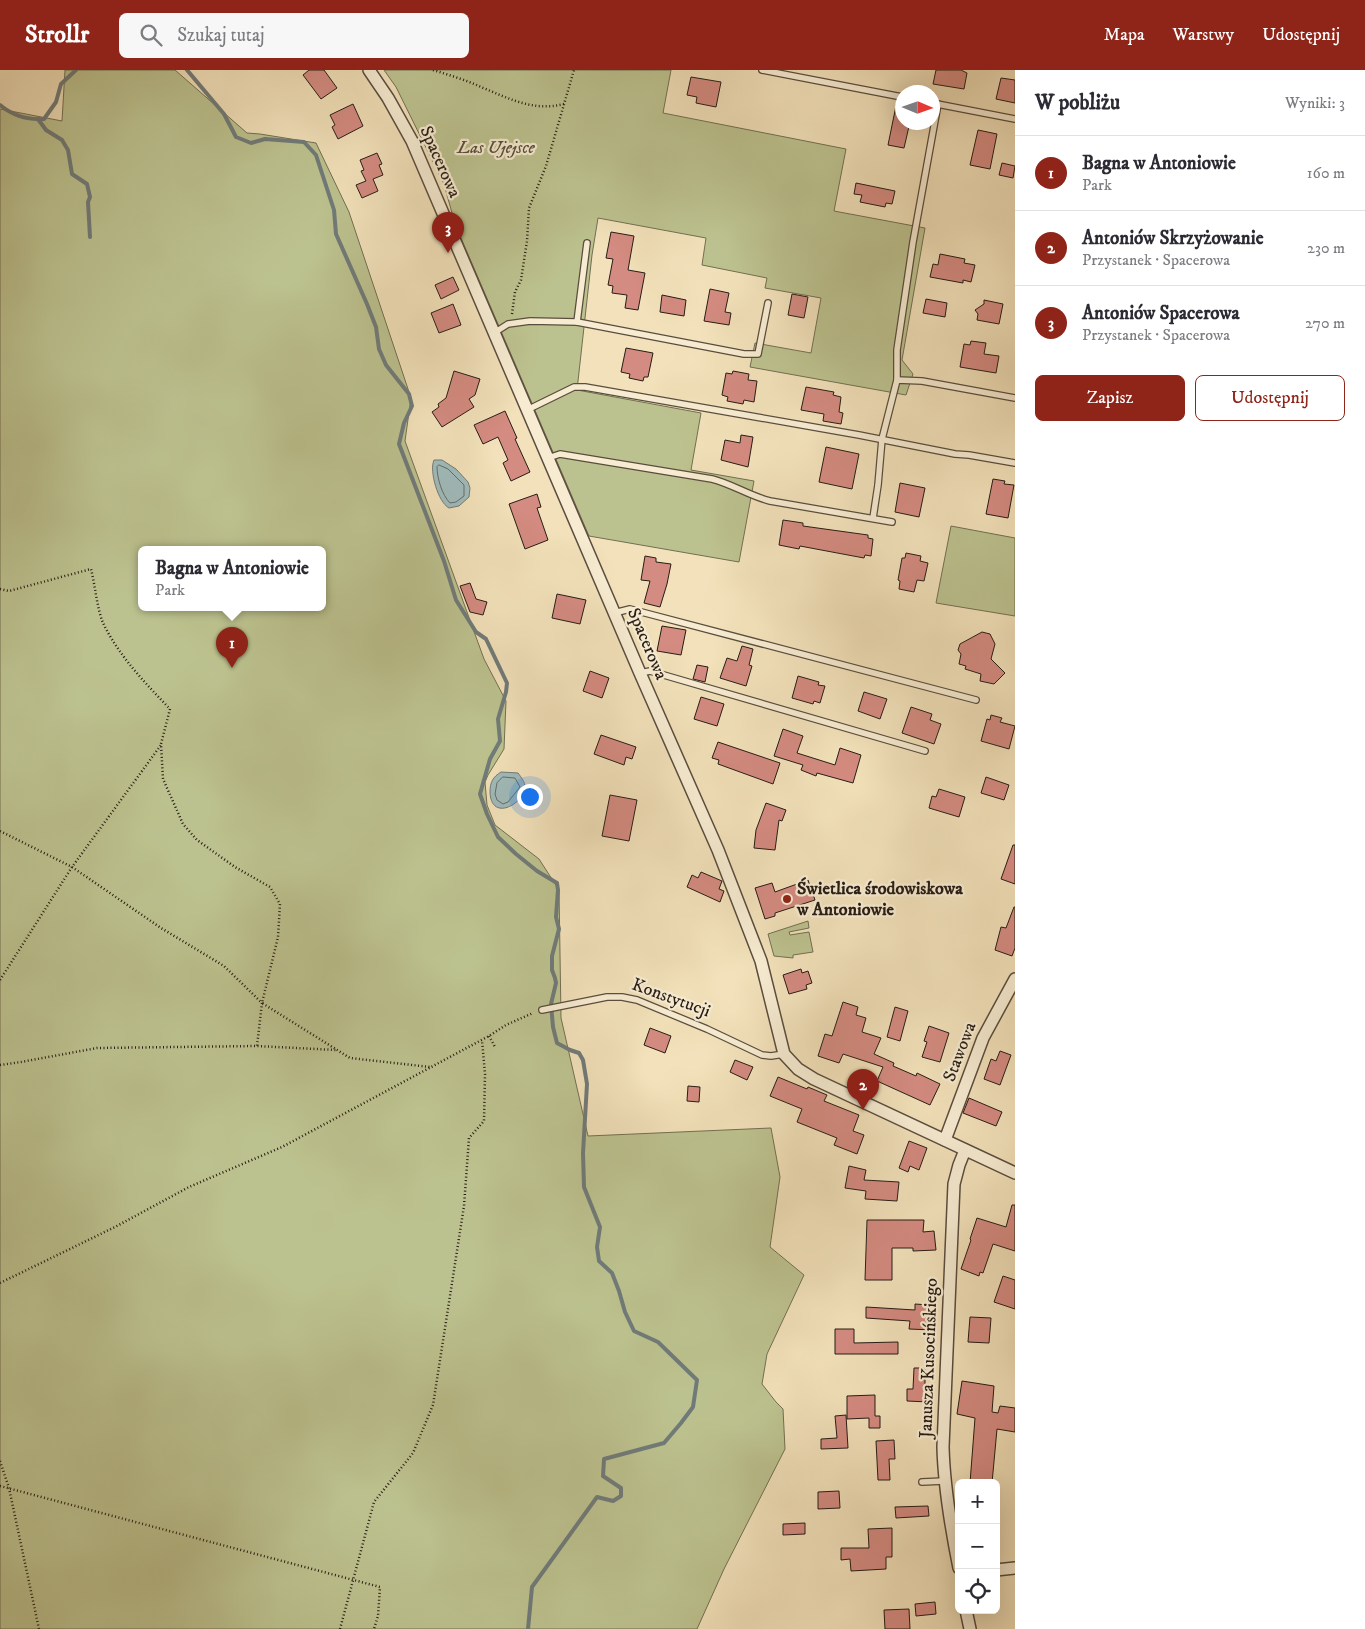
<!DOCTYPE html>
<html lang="pl">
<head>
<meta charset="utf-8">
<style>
	:root { --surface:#fff; --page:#f7f7f7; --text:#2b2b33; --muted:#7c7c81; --line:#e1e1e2; --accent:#8f2418 }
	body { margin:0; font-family:"IM FELL DW Pica",serif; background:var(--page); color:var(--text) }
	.controls { position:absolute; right:15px; bottom:15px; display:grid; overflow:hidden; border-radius:8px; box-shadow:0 5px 20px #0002 }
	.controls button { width:45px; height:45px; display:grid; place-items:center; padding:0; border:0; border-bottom:1px solid var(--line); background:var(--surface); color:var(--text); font:25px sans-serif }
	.compass { position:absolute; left:895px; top:15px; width:45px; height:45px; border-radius:50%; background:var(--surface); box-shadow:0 5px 20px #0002; rotate:92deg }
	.you { position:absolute; left:529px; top:726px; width:18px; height:18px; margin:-12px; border:4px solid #fff; border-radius:50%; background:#1a73e8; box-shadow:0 0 0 8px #1a73e833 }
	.badge { display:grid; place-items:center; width:32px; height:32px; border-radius:50%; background:var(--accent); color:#fff; font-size:16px; font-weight:700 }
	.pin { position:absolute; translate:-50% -41px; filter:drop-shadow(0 1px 2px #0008) }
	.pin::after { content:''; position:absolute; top:26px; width:18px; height:15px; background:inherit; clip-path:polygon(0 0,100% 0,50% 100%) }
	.popup { position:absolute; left:138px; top:476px; width:188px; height:65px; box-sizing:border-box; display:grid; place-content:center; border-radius:8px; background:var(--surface); filter:drop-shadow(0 1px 4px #0005); font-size:16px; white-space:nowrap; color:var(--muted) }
	.popup b { font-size:19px; color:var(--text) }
	.popup::after { content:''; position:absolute; left:50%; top:100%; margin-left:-10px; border:10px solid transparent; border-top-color:var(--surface) }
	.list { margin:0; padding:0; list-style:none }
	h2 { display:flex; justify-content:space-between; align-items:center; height:65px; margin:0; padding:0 20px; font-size:21px }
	h2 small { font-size:16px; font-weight:400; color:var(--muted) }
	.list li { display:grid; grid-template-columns:32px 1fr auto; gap:15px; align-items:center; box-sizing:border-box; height:75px; padding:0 20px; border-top:1px solid var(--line) }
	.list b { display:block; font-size:19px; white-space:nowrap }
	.list p { margin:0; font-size:16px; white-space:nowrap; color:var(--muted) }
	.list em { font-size:16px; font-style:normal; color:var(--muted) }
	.actions { display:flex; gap:10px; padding:15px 20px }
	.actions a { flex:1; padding:11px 0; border:1px solid var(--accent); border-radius:8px; text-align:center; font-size:18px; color:var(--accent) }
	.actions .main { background:var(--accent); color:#fff }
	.icon { flex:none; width:28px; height:28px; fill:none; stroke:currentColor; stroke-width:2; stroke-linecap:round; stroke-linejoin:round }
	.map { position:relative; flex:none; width:1015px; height:1559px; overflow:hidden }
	header { display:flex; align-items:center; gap:30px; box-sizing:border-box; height:70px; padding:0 25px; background:var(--accent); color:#fff }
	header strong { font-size:24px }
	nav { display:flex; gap:28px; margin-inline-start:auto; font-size:18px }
	.search { width:350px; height:45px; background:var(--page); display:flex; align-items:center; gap:12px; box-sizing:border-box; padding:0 18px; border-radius:8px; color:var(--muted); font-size:19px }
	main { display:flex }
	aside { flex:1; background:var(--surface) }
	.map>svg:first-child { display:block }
</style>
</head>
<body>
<header>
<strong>Strollr</strong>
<div class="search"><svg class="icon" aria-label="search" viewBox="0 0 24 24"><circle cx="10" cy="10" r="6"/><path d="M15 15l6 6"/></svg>Szukaj tutaj</div>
<nav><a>Mapa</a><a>Warstwy</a><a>Udostępnij</a></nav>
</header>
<main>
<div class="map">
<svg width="1015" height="1559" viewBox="0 0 1015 1559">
	<rect width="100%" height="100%" fill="#f2e1ba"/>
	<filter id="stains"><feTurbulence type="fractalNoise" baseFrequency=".004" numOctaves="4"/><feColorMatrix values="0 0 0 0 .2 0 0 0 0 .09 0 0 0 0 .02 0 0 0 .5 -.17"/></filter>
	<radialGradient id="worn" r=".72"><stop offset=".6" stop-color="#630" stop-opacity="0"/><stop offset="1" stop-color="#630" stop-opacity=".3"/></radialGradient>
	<!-- green -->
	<g fill="#bcc28f" stroke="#726f52" fill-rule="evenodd">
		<path d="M65,0H175L247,63L260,64L316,73L349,142L411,328L405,371L484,589L506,631L504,679L488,705L485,712L487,735L495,755L539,789L559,820L561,948L588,1066L771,1058L780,1107L770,1177L804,1205L767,1284L762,1314L776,1332L783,1339L785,1379L724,1499L697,1559H0V39L62,51ZM142,479H322V537H142Z"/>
		<path d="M384,0H671L663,43L846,79L834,141L925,158L902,290L913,304L906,325L750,297L755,273L811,283L821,228L765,218L767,208L702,195L706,168L598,148L592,185L577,320L701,343L691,400L754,411L739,492L589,466L455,154L444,114L396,17Z"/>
		<path d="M951,456L1015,468V546L936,533Z"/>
		<path d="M808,851L809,858L789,862L790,865L809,862L813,882L793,885V888L774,886L768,864Z"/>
	</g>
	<!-- water -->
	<g fill="#a0bbbb" stroke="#707b79">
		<path d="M434,390H442L456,399L468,412L470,418L469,427L459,436L449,438C438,432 429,401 434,390Z"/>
		<path d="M501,702L518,703C521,707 525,712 525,717C525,733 491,753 490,722C490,712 493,707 501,702Z"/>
	</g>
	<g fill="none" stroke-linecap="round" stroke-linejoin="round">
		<!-- shore -->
		<g stroke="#646c68" stroke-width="1">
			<path d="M439,395L448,399L464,415V426L456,432L450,433C442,425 437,408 437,397Z"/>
			<path d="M503,707L515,708L520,717L508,732L503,734L497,730L495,724L497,713Z"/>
		</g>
		<!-- stream -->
		<g stroke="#707b79" stroke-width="4">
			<path d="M187,0L224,44L236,67L251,73L265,69L304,72L316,85L334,140L336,164L367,234L376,257L379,279L386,295L409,324L412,336L404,353L399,374L444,491L456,530L476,562L486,569L507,613L506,622L498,649L500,671L490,689L480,724L487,744L498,767L516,784L537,801L557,813L558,820L556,847L559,859L552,886V900L555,908L556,913L551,934L553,957L557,973L570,980L579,983L583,990L587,1014L583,1083L584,1117L600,1157L597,1177L599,1191L612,1203L619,1221L625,1242L634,1261L658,1272L697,1310L693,1337L681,1353L664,1373L604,1389L603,1406L621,1418V1426L613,1431L597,1427L532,1517L528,1559"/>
			<path d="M0,35C13,46 27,50 44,49L56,32L61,14L76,0"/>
			<path d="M38,49L46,60L62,70L68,80L72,104L87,114L90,127L88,132L90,167"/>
		</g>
	</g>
	<!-- building -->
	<g fill="#d48b81" stroke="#271c15">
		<path d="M309,0H324L337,18L321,29L303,5Z"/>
		<path d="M936,0H961L967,3L964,19L933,14Z"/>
		<path d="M691,7L721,12L716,37L696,33L697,27L687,25Z"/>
		<path d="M1001,8L1015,10V33L996,29Z"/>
		<path d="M897,31L902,32V52H910L904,78L888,75Z"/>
		<path d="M353,34L363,56L338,69L332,57L335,55L330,45Z"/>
		<path d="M978,60L997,64L990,99L970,95Z"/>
		<path d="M377,83L382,94L379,95L383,105L373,109L378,121L362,128L356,115L366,111L361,101L364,100L360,90Z"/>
		<path d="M1002,93L1015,96L1013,108L999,105Z"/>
		<path d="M856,113L895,121L892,134L886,133L885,137L860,132L862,125L854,124Z"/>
		<path d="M611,162L634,166L628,200L645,203L638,240L625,238L627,225L612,223L613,216L608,215L613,189L606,188Z"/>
		<path d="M940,184L965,189L964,193L975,195L971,212L963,210V213L930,207L933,194L938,195Z"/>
		<path d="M453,207L459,220L441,229L435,215Z"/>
		<path d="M710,219L729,223L725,242L731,243L729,255L704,251Z"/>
		<path d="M792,224L808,227L804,248L788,245Z"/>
		<path d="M662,225L686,230L684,246L660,242Z"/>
		<path d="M926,229L947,233L945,247L923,243Z"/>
		<path d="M984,230L1003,234L999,254L977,250L978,244L975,240L984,234Z"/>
		<path d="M453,234L461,255L439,263L431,243Z"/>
		<path d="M971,271L986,273L984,284L999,286L996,303L960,297L964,274L970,275Z"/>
		<path d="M626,278L653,283L648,307H644L643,311L629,308L630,304L621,302Z"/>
		<path d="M454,301L480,309L475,325L469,329L474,337L442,357L432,342L439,337L438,334L446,328Z"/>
		<path d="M733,301L749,304L748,310L757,311L754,332L744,330L743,334L727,331L728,327L722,325L726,303L732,304Z"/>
		<path d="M806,317L834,322L833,325L841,327L839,342L843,343L841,354L823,351L824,344L801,340Z"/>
		<path d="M505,341L517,368L515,369L530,402L511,411L503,393L508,390L498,367L483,374L474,355Z"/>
		<path d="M741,365L753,367L748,397L721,390L725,370L740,373Z"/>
		<path d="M826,377L859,384L852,419L819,412Z"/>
		<path d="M993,409L1005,411L1004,414L1014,415L1008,448L986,444Z"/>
		<path d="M900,413L925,418L919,447L895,442Z"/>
		<path d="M537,424L541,437L537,438L548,470L525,479L509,434Z"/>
		<path d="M783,450L803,453V456L868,465V468L873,469L871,486L865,485L864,488L800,476L799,479L779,475Z"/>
		<path d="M906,483L921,486L920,491L928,493L924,511L917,510L914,522L899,519L900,511L898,510L902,488H905Z"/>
		<path d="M645,486L656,488V492L671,494L667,514L660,537L644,533L650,511L641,510Z"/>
		<path d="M470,513L476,529L487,532L483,545L470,542L460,516Z"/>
		<path d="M557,524L586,530L580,554L552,548Z"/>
		<path d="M662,556L686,560L681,585L657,581Z"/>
		<path d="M982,562L990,564L995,574L991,589L1005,603L994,614L980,611L981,604L965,599L966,596L959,594L961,584L958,580L960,574Z"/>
		<path d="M742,576L753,579L749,595L752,596L746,616L720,608L727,588L737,591Z"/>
		<path d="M697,595L708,597L705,612L693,609Z"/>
		<path d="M590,601L609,608L602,628L583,621Z"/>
		<path d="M798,606L819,612L818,615L825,616L820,633L814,631L813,634L792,628Z"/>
		<path d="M864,622L887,629L880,649L858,641Z"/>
		<path d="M701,627L724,634L717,656L694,649Z"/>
		<path d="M911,637L932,644L930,650L941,654L934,674L902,663Z"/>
		<path d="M991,645L1002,648L1000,652L1015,656L1009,679L981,671L987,649L990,650Z"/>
		<path d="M783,659L803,666L797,683L835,695L840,678L861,685L853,713L817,703L816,706L801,700L803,695L774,686Z"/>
		<path d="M601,665L636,677L632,689L626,687L624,695L594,684Z"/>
		<path d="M718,672L780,693L773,714L718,694L719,690L712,688Z"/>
		<path d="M986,707L1009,715L1004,730L981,723Z"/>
		<path d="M939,719L965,727L959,747L929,738L932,726L936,727Z"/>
		<path d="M610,725L637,730L629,771L602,766Z"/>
		<path d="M766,733L786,740L782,751L779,750L775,780L754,778L756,760Z"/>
		<path d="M1013,775H1015V814L1001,809Z"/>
		<path d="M701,802L722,811L719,819L724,821L720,832L687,817L692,805L698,808Z"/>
		<path d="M808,810L815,830L775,843V846L765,849L755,818L772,813L775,822Z"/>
		<path d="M1014,837H1015V878L1012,886L995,880L1001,857L1006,858Z"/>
		<path d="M801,899L802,903L808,901L812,913L806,915L807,919L789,924L783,905Z"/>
		<path d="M843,932L858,937L856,945L866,948L862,962L881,968L874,984L894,993L893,996L916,1006L917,1003L940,1014L930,1035L877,1011L883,997L843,984L839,993L818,986L825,964L832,966Z"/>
		<path d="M895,937L908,941L900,971L887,967Z"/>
		<path d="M929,956L949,963L940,992L922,987L927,972L924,971Z"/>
		<path d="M650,958L671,966L665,983L644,975Z"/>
		<path d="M1000,981L1011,985L1000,1015L984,1009L991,989L996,991Z"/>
		<path d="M735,990L753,997L747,1010L730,1002Z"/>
		<path d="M778,1007L807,1019L808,1017L827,1025L824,1031L859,1045L853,1061L864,1065L857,1084L834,1075L837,1068L797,1052L802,1039L770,1026Z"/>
		<path d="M688,1016L700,1017L699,1032L687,1031Z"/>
		<path d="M969,1028L1002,1042L996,1056L963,1043Z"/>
		<path d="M909,1071L927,1078L919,1100L910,1096L908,1102L899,1098Z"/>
		<path d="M849,1096L866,1100L864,1110L899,1112L897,1131L865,1129L866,1121L845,1118Z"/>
		<path d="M1012,1135H1015V1181L993,1174L983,1203L980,1202L979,1206L961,1199L971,1170L970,1169L977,1148L1006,1157Z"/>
		<path d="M867,1150H924L923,1162L934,1161L936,1180L913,1181V1178H892V1210H865Z"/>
		<path d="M1003,1206L1015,1210V1239L994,1232Z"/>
		<path d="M915,1234L929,1235V1241H934L933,1260L909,1259L910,1251L866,1248V1237L915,1240Z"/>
		<path d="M970,1247L991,1248L989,1273L968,1272Z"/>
		<path d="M835,1259H854V1273L898,1272V1284H835Z"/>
		<path d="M914,1298H925V1319H930L929,1332L907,1331V1319H913Z"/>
		<path d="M962,1311L994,1316L992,1342L998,1343L1000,1336L1015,1338V1362L997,1359L992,1413H970L975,1348L957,1344Z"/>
		<path d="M875,1325V1346H880V1358H869V1348L847,1349V1326Z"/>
		<path d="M846,1345L848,1378L821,1379V1369L837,1368L835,1346Z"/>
		<path d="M894,1370L895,1389H889L890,1410H878L876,1371Z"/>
		<path d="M839,1421L840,1438L818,1439V1422Z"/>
		<path d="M928,1436L929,1446L896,1448L895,1437Z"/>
		<path d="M805,1453V1464L783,1465V1454Z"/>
		<path d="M892,1458V1487H886V1499L851,1501L850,1489L841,1490V1478H869L868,1459Z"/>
		<path d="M935,1532L936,1544L916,1546L915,1534Z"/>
		<path d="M909,1539L910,1559H885L884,1540Z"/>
	</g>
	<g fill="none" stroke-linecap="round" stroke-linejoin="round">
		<!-- lane casing -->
		<g stroke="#5a4d3e" stroke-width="8">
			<g id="lane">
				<path d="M762,0L902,27"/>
				<path d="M932,33L1015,49"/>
				<path d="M577,252L587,173"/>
				<path d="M494,263L508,254L530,251L577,252L744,284H758L768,233"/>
				<path d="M897,310V280L913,172L938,34"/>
				<path d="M527,340L574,317H585L859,365L955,384L969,385L1015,393"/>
				<path d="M548,388L560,384L712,409C732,414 750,426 770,431L892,452"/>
				<path d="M873,448L878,415L882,369L897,310L922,311L1015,328"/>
				<path d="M614,543L630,539L976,630"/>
				<path d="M640,603L650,601L925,681"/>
				<path d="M542,940L607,927H622L637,930L707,959L762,985L771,986L784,984"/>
				<path d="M922,1412L944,1411"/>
			</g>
		</g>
		<!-- street casing -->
		<g stroke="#5a4d3e" stroke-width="14">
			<g id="street">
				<path d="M369,0L388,28L412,71L640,603L718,780L761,891L784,984L798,999L814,1009L1015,1103"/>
				<path d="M945,1070L983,968L1015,909"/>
				<path d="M959,1498C951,1458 944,1418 943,1377L954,1114L959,1095L965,1080"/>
				<path d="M996,1500L1015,1498"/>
				<path d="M966,1540L970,1559"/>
			</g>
		</g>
		<!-- path -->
		<g stroke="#271c15" stroke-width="2.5" stroke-dasharray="1 2.5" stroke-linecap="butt">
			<path d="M433,0C449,5 466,10 481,17C508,28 533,42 564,34"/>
			<path d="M512,244L515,222L521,210L527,171L529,138L546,96L574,0"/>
			<path d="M0,519L9,521L91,499C95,515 97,538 103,553C119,586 145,613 170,639L161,674L163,709L183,754L197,770L235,797L270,817L280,834L278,867L262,933L350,988L430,997"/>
			<path d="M0,761L72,797L161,858L224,896L262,933L257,976"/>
			<path d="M0,910L72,797L161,675"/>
			<path d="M489,966L495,977"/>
			<path d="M0,995L21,992L97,978L257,976L336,980"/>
			<path d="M0,1213L115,1157L189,1117L282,1077L489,966L506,955L533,943"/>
			<path d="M0,1391L9,1418L39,1559"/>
			<path d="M0,1416L380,1517L378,1546L374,1559"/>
			<path d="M340,1559L374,1432L413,1383L433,1335L464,1136L469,1068L484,1051L485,1004L482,970"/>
		</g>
		<!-- lane -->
		<use href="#lane" stroke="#f7ecd2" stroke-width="5.5"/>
		<!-- street -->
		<use href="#street" stroke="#f7ecd2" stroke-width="11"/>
	</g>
	<!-- markers -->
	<circle fill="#8f2418" stroke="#f7ecd2" stroke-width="2" cx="787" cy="829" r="5"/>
	<g text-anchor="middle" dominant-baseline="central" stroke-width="4.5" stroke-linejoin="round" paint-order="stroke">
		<!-- park labels -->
		<g font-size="18" font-style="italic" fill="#544e3a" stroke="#f7ecd2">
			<text x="496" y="78">Las Ujejsce</text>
		</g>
		<!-- street labels -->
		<g font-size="18" fill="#271c15" stroke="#f7ecd2">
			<text transform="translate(440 92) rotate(66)">Spacerowa</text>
			<text transform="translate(647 574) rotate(67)">Spacerowa</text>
			<text transform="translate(671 928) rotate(20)">Konstytucji</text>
			<text transform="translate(960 982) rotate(-69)">Stawowa</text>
			<text transform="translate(929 1288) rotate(-88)">Janusza Kusocińskiego</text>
		</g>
		<!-- poi labels -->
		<g font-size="18" font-weight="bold" fill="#271c15" stroke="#f7ecd2" text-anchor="start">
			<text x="797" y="819">Świetlica środowiskowa<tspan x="797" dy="21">w Antoniowie</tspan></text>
		</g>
	</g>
	<rect width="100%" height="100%" filter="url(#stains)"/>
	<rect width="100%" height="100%" fill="url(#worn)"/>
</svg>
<div class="controls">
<button>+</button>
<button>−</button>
<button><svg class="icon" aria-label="locate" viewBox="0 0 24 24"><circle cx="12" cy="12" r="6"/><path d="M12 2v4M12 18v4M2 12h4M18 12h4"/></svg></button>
</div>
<svg class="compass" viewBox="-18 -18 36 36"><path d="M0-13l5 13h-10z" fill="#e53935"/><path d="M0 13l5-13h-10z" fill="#7c7c81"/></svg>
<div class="you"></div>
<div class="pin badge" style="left:232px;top:598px">1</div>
<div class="popup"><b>Bagna w Antoniowie</b>Park</div>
<div class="pin badge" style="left:863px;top:1040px">2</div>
<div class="pin badge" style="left:448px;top:183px">3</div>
</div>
<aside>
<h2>W pobliżu<small>Wyniki: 3</small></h2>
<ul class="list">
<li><span class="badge">1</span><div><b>Bagna w Antoniowie</b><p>Park</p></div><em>160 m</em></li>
<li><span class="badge">2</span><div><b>Antoniów Skrzyżowanie</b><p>Przystanek · Spacerowa</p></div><em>230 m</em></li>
<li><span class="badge">3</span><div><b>Antoniów Spacerowa</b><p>Przystanek · Spacerowa</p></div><em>270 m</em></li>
</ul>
<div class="actions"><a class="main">Zapisz</a><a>Udostępnij</a></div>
</aside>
</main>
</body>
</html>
